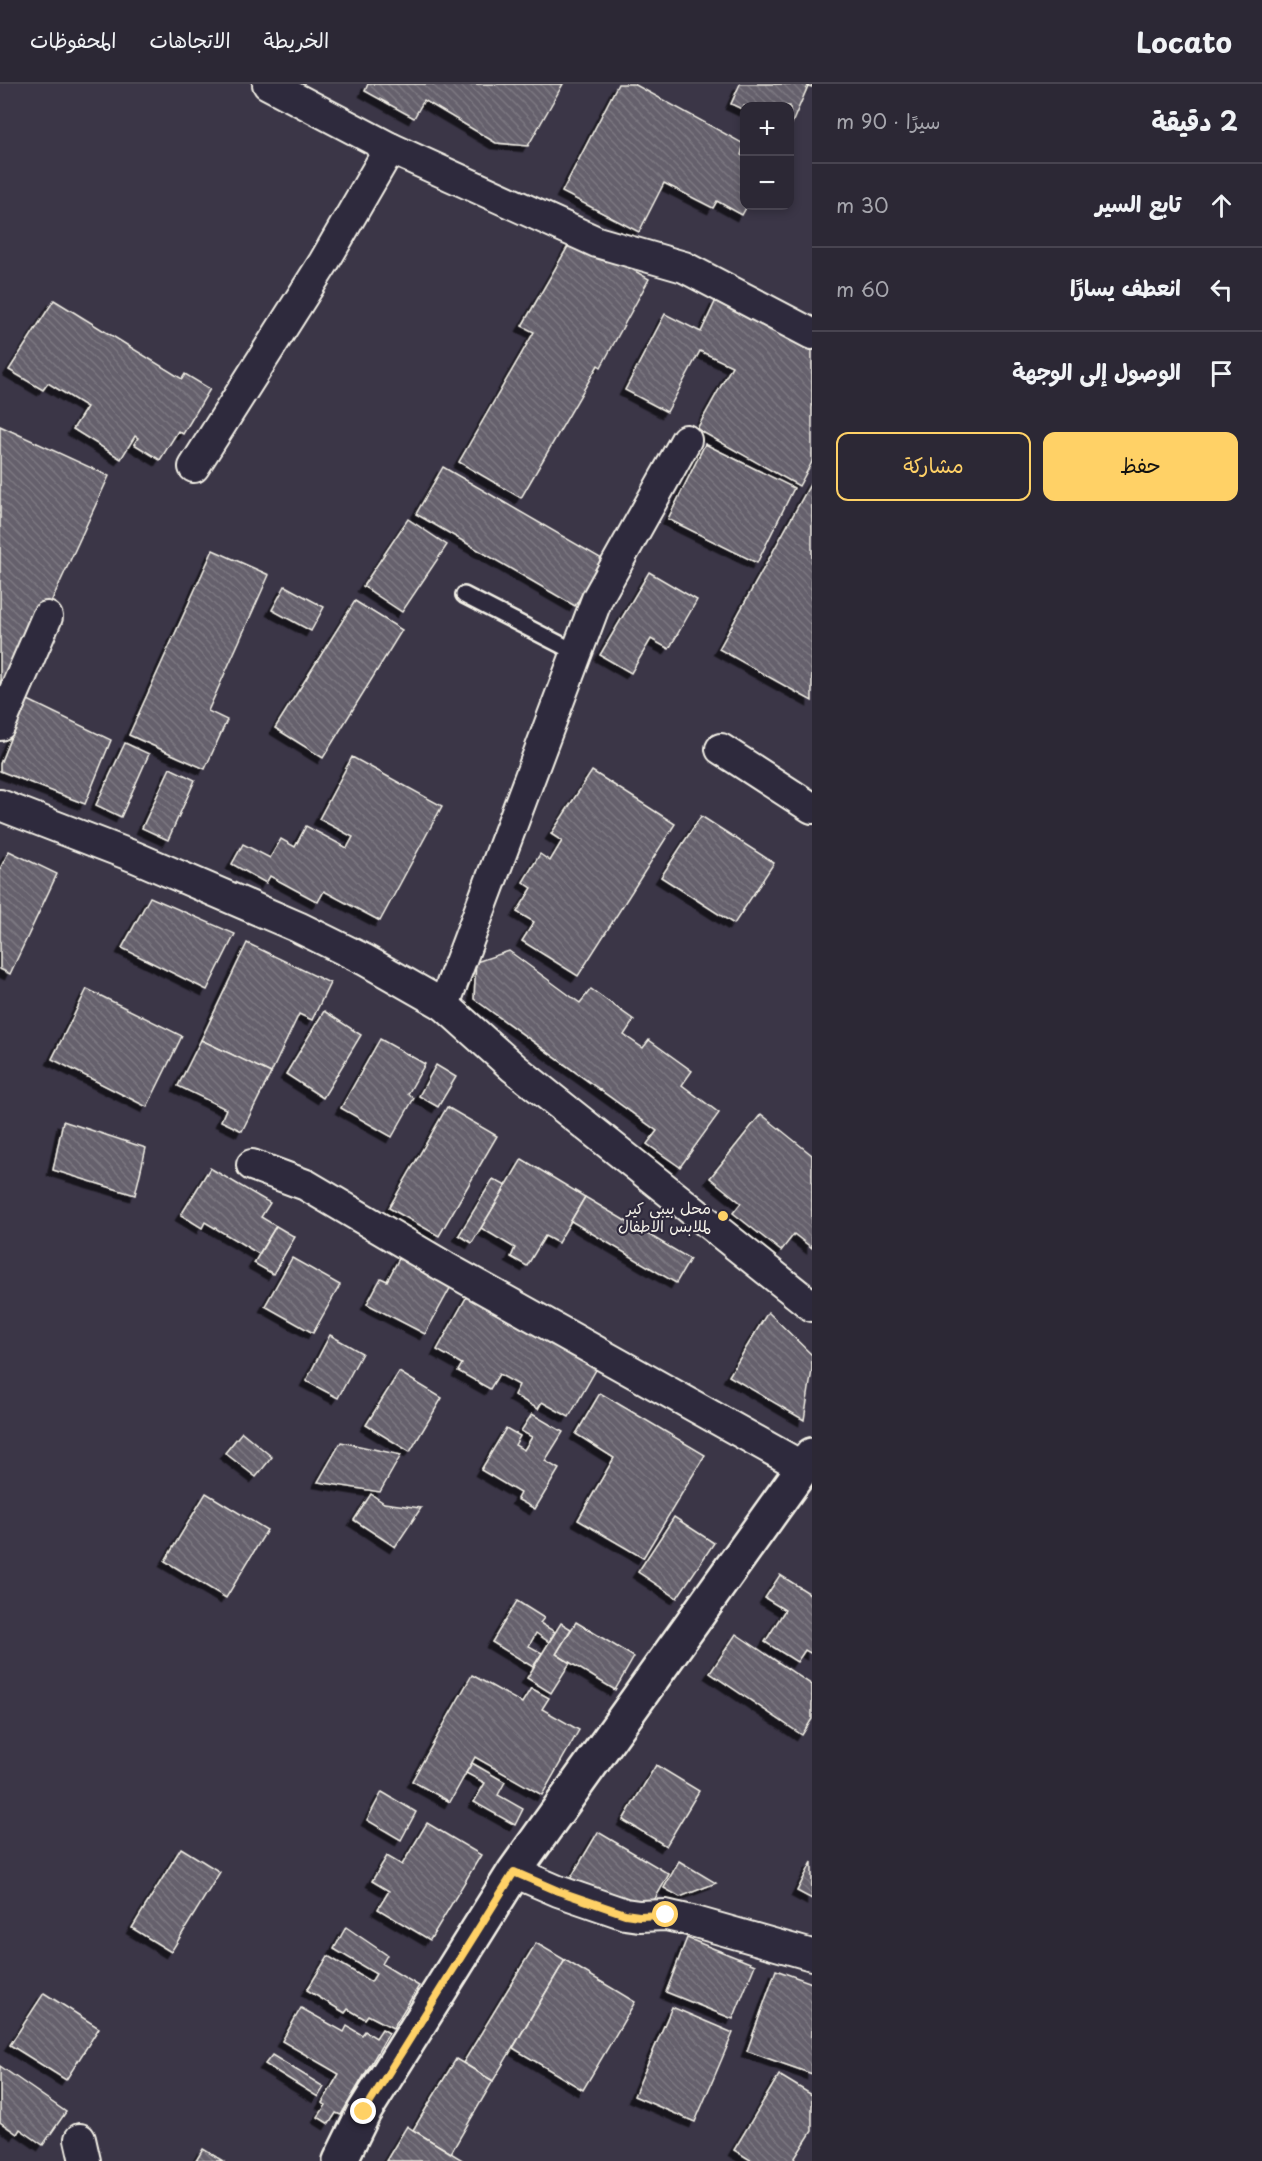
<!DOCTYPE html>
<html lang="ar">
<head>
<meta charset="utf-8">
<style>
	:root { --surface:#2c2835; --page:#383441; --text:#f1f3f6; --muted:#a6a6ad; --line:#484450; --accent:#ffd166 }
	body { margin:0; font-family:"Playpen Sans","Playpen Sans Arabic",sans-serif; background:var(--page); color:var(--text); direction:rtl }
	.controls { position:absolute; right:18px; top:18px; display:grid; overflow:hidden; border-radius:12px; box-shadow:0 3px 9px #0003 }
	.controls button { width:54px; height:54px; display:grid; place-items:center; padding:0; border:0; border-bottom:2px solid var(--line); background:var(--surface); color:var(--text); font:30px sans-serif }
	.stop { position:absolute; width:18px; height:18px; margin:-14px; border:4px solid #ffd166; border-radius:50%; background:#fff }
	.stop.end { background:#ffd166; border-color:#fff; box-shadow:0 2px 6px #0008 }
	.list { margin:0; padding:0; list-style:none }
	h2 { display:flex; justify-content:space-between; align-items:center; height:78px; margin:0; padding:0 24px; font-size:26px }
	h2 small { font-size:20px; font-weight:400; color:var(--muted) }
	.list li { display:grid; grid-template-columns:39px 1fr auto; gap:18px; align-items:center; box-sizing:border-box; height:84px; padding:0 24px; border-top:2px solid var(--line) }
	.list b { display:block; font-size:22px; white-space:nowrap }
	.list em { font-size:20px; font-style:normal; color:var(--muted) }
	.actions { display:flex; gap:12px; padding:18px 24px }
	.actions a { flex:1; padding:14px 0; border:2px solid var(--accent); border-radius:12px; text-align:center; font-size:21px; color:var(--accent) }
	.actions .main { background:var(--accent); color:#111 }
	.icon { flex:none; width:33px; height:33px; fill:none; stroke:currentColor; stroke-width:2; stroke-linecap:round; stroke-linejoin:round }
	.map { position:relative; flex:none; width:812px; height:2077px; overflow:hidden; direction:ltr }
	header { display:flex; align-items:center; gap:36px; box-sizing:border-box; height:84px; padding:0 30px; background:var(--surface); border-bottom:2px solid var(--line) }
	header strong { font-size:28px }
	nav { display:flex; gap:33px; margin-inline-start:auto; font-size:21px }
	main { display:flex }
	aside { flex:1; background:var(--surface) }
	.map>svg:first-child { display:block }
</style>
</head>
<body>
<header>
<strong>Locato</strong>
<nav><a>الخريطة</a><a>الاتجاهات</a><a>المحفوظات</a></nav>
</header>
<main>
<aside>
<h2>2 دقيقة<small>سيرًا · 90 m</small></h2>
<ul class="list">
<li><svg class="icon" aria-label="ahead" viewBox="0 0 24 24"><path d="M12 20V5M6 11l6-6 6 6"/></svg><div><b>تابع السير</b></div><em>30 m</em></li>
<li><svg class="icon" aria-label="left" viewBox="0 0 24 24"><path d="M17 20v-9H6M10 6l-5 5 5 5"/></svg><div><b>انعطف يسارًا</b></div><em>60 m</em></li>
<li><svg class="icon" aria-label="arrive" viewBox="0 0 24 24"><path d="M6 21V4h12l-3 4 3 4H6"/></svg><div><b>الوصول إلى الوجهة</b></div></li>
</ul>
<div class="actions"><a class="main">حفظ</a><a>مشاركة</a></div>
</aside>
<div class="map">
<svg width="812" height="2077" viewBox="0 0 812 2077">
	<defs>
		<pattern id="building-back-hatch" width="6" height="6" patternUnits="userSpaceOnUse" patternTransform="scale(1.5)"><rect width="6" height="6" fill="#65616c"/><path d="M-1 5l2 2M0 0l6 6M5-1l2 2" fill="none" stroke="#7c7881"/></pattern>
		<filter id="shadow"><feDropShadow dx="-5.5" dy="5.5" stdDeviation="0" flood-color="#0009"/></filter>
	</defs>
	<rect width="100%" height="100%" fill="#3b3647"/>
	<filter id="ink" filterUnits="userSpaceOnUse"><feTurbulence type="fractalNoise" baseFrequency=".0167" numOctaves="2"/><feDisplacementMap in="SourceGraphic" scale="12" xChannelSelector="R" yChannelSelector="G"/><feConvolveMatrix kernelMatrix="1 2 1 2 8 2 1 2 1" color-interpolation-filters="sRGB"/></filter>
	<g filter="url(#ink)">
		<!-- building -->
		<g fill="url(#building-back-hatch)" stroke="#f4f1e8" stroke-width="1.5" filter="url(#shadow)">
			<path d="M368,0H563L528,62L496,59L424,16L414,34L365,7Z"/>
			<path d="M618,0H634L744,60L741,71L744,73V122H747L742,131L717,117L713,124L664,99L639,148L562,108Z"/>
			<path d="M740,0H812V3L808,2L790,44V22H744V26L731,20Z"/>
			<path d="M574,152L649,195L601,283L598,281L521,414L459,378L534,248L522,242Z"/>
			<path d="M54,216L182,295L185,290L210,305L183,350L178,347L160,376L134,360L138,354L135,352L121,375L73,345L87,323L48,299L43,306L9,286Z"/>
			<path d="M716,216L812,262V378L799,402L697,345L732,282L700,267L667,328L625,306L665,230L701,248Z"/>
			<path d="M0,342L109,392L0,629Z"/>
			<path d="M705,360L794,404L757,479L668,435Z"/>
			<path d="M443,383L602,475L575,522L416,430Z"/>
			<path d="M812,397V617L719,565Z"/>
			<path d="M408,435L447,461L402,528L363,502Z"/>
			<path d="M213,466L269,491L208,627L227,636L205,685L129,651Z"/>
			<path d="M649,488L697,516L669,565L651,555L631,589L600,571Z"/>
			<path d="M285,502L324,523L311,547L272,526Z"/>
			<path d="M355,517L402,546L323,674L275,644Z"/>
			<path d="M26,615L111,656L85,720L0,687V680Z"/>
			<path d="M125,659L149,670L121,733L96,721Z"/>
			<path d="M352,673L442,722L380,837L324,807L318,818L270,792L266,799L232,780L243,760L270,774L281,755L295,763L306,742L347,764L353,753L319,735Z"/>
			<path d="M170,684L195,696L168,756L142,744Z"/>
			<path d="M592,687L675,740L578,892L522,857L534,838L517,828L532,804L523,798L540,770L550,777L562,757L551,750Z"/>
			<path d="M701,732L774,779L734,840L661,793Z"/>
			<path d="M9,767L57,790L10,890L0,885V785Z"/>
			<path d="M150,813L235,850L207,906L122,864Z"/>
			<path d="M247,859L330,899L312,936L299,930L271,989L201,956Z"/>
			<path d="M509,867L580,919L591,905L634,936L624,951L643,964L649,956L692,987L682,1001L719,1029L680,1083L647,1060L657,1047L474,915L476,878Z"/>
			<path d="M87,905L182,952L147,1023L52,975Z"/>
			<path d="M324,927L361,951L323,1014L286,990Z"/>
			<path d="M380,955L425,980L408,1010L414,1014L392,1053L341,1024Z"/>
			<path d="M201,956L271,989L242,1047L221,1037L226,1025L178,1002Z"/>
			<path d="M436,981L456,993L438,1023L419,1012Z"/>
			<path d="M447,1023L497,1052L439,1152L389,1124Z"/>
			<path d="M761,1030L812,1071V1164L794,1150L781,1167L733,1129L741,1119L710,1094Z"/>
			<path d="M63,1037L146,1064L135,1111L53,1086Z"/>
			<path d="M522,1075L585,1113L558,1159L545,1152L527,1182L511,1173L515,1164L481,1144Z"/>
			<path d="M210,1084L270,1119L261,1133L276,1142L259,1170L205,1138L202,1144L181,1131Z"/>
			<path d="M493,1095L506,1102L472,1159L459,1151Z"/>
			<path d="M585,1113L690,1175L676,1199L571,1137Z"/>
			<path d="M276,1142L295,1153L273,1190L254,1179Z"/>
			<path d="M402,1169L454,1197L425,1250L367,1220L381,1194L387,1197Z"/>
			<path d="M292,1174L340,1201L313,1249L265,1222Z"/>
			<path d="M471,1205L601,1277L569,1333L542,1318L538,1325L514,1311L519,1301L499,1290L490,1305L458,1287L462,1280L437,1266Z"/>
			<path d="M768,1228L812,1271V1286L804,1336L729,1292Z"/>
			<path d="M330,1251L362,1269L338,1314L306,1297Z"/>
			<path d="M399,1288L442,1314L410,1368L366,1341Z"/>
			<path d="M600,1309L705,1371L643,1474L578,1436L614,1374L576,1350Z"/>
			<path d="M532,1330L563,1348L545,1377L559,1385L535,1425L517,1415L520,1409L481,1386L506,1344L520,1352L515,1361L524,1366L532,1353L521,1347Z"/>
			<path d="M242,1348L272,1373L256,1393L225,1369Z"/>
			<path d="M341,1358L401,1371L380,1408L318,1398Z"/>
			<path d="M206,1409L267,1446L226,1514L165,1477Z"/>
			<path d="M371,1410L384,1419L421,1424L395,1463L354,1436Z"/>
			<path d="M674,1433L714,1459L677,1514L638,1488Z"/>
			<path d="M780,1491L812,1511V1570L805,1566L797,1578L765,1558L785,1526L765,1514Z"/>
			<path d="M517,1517L544,1534L540,1539L555,1548L549,1558L536,1549L529,1562L542,1569L533,1583L492,1558Z"/>
			<path d="M576,1538L634,1573L615,1606L556,1570Z"/>
			<path d="M561,1539L571,1545L556,1570L570,1579L551,1609L527,1594Z"/>
			<path d="M736,1550L812,1601V1635L802,1651L710,1589Z"/>
			<path d="M472,1591L522,1619L531,1604L549,1614L542,1625L579,1646L542,1711L475,1673L450,1718L412,1697Z"/>
			<path d="M472,1679L505,1698L498,1711L523,1725L515,1741L474,1718L485,1699L466,1689Z"/>
			<path d="M656,1681L699,1707L666,1762L623,1736Z"/>
			<path d="M382,1708L416,1728L401,1756L367,1736Z"/>
			<path d="M427,1739L481,1771L430,1856L378,1825L389,1807L372,1797L387,1772L402,1781Z"/>
			<path d="M598,1748L669,1790L648,1827L569,1797Z"/>
			<path d="M181,1764L220,1788L171,1868L132,1844Z"/>
			<path d="M679,1777L716,1799L680,1813L664,1804Z"/>
			<path d="M812,1778V1815L797,1807Z"/>
			<path d="M346,1843L387,1871L382,1880L419,1902L393,1944L368,1931L365,1935L348,1925L345,1929L307,1906L328,1872L371,1898L376,1890L334,1865Z"/>
			<path d="M687,1854L755,1881L733,1935L666,1908Z"/>
			<path d="M536,1859L565,1876L493,1997L463,1979Z"/>
			<path d="M565,1876L635,1918L583,2006L513,1964Z"/>
			<path d="M776,1886L812,1899V1990L747,1967Z"/>
			<path d="M44,1909L99,1944L66,1996L10,1961Z"/>
			<path d="M672,1923L733,1949L695,2038L634,2012Z"/>
			<path d="M301,1924L344,1948L347,1942L362,1951L365,1947L376,1954L382,1945L389,1949L341,2031L336,2029L329,2040L318,2033L326,2021L322,2019L339,1990L282,1957Z"/>
			<path d="M272,1971L324,2003L318,2013L265,1980Z"/>
			<path d="M456,1975L493,1997L451,2069L413,2046Z"/>
			<path d="M0,1982L66,2028L43,2061L20,2045L17,2050L0,2038Z"/>
			<path d="M779,1991L812,2011V2047L793,2077H752L734,2066Z"/>
			<path d="M407,2042L413,2046L464,2077H386Z"/>
			<path d="M203,2065L223,2077H196Z"/>
		</g>
		<g fill="none" stroke-linecap="round" stroke-linejoin="round">
			<!-- lane casing -->
			<g stroke="#f4f1e8" stroke-width="20">
				<path id="lane" d="M464,511L577,569"/>
			</g>
			<!-- street casing -->
			<g stroke="#f4f1e8" stroke-width="34">
				<g id="street">
					<path d="M268,0L390,64L597,158L684,183L812,250"/>
					<path d="M194,383L324,178L390,64"/>
					<path d="M0,641L47,533"/>
					<path d="M721,665L812,724"/>
					<path d="M0,721L135,773L298,843L365,876L444,921L514,984L812,1222"/>
					<path d="M444,921L597,515L686,356"/>
					<path d="M252,1081L306,1101L445,1183L803,1383"/>
					<path d="M514,1788L558,1807L625,1830L639,1832L666,1831L692,1837L812,1871"/>
					<path d="M80,2055L85,2077"/>
				</g>
			</g>
			<!-- secondary casing -->
			<g stroke="#f4f1e8" stroke-width="38">
				<path id="secondary" d="M340,2077L364,2028L514,1788L812,1371"/>
			</g>
			<!-- lane -->
			<use href="#lane" stroke="#2f2a3d" stroke-width="15"/>
			<!-- street -->
			<use href="#street" stroke="#2f2a3d" stroke-width="30"/>
			<!-- secondary -->
			<use href="#secondary" stroke="#2f2a3d" stroke-width="33"/>
		</g>
	</g>
	<g fill="none" stroke-linecap="round" stroke-linejoin="round" filter="url(#ink)">
		<!-- route -->
		<path stroke="#ffd166" stroke-width="8" d="M364,2028L514,1788L558,1807L625,1830L639,1832L666,1831"/>
	</g>
	<!-- markers -->
	<circle fill="#ffd166" stroke="#2f2a3d" stroke-width="2" cx="723" cy="1132" r="6"/>
	<g text-anchor="middle" dominant-baseline="central" stroke-width="4.5" stroke-linejoin="round" paint-order="stroke">
		<!-- poi labels -->
		<g font-size="16" fill="#f4f1e8" stroke="#2f2a3d" text-anchor="end">
			<text x="711" y="1123">محل بيبي كير<tspan x="711" dy="18">لملابس الاطفال</tspan></text>
		</g>
	</g>
</svg>
<div class="controls">
<button>+</button>
<button>−</button>
</div>
<div class="stop" style="left:666px;top:1831px"></div>
<div class="stop end" style="left:364px;top:2028px"></div>
</div>
</main>
</body>
</html>
